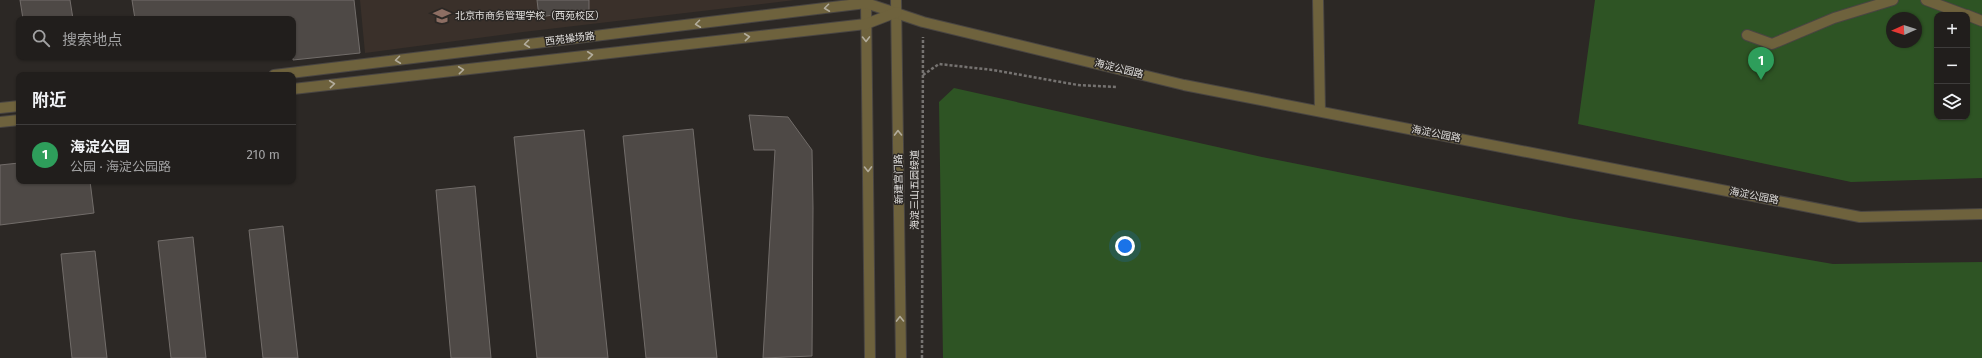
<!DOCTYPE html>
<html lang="zh">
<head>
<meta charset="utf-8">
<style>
	:root { --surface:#211e1c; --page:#292725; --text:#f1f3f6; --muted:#a2a2a3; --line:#3e3c3b; --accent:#2563eb }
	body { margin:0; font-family:"Fira Sans","Noto Sans SC",sans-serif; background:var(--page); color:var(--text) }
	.controls { position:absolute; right:12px; top:12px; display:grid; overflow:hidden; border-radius:8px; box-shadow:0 1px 3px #0004 }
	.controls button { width:36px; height:36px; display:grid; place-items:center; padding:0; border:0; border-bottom:1px solid var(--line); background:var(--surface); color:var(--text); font:20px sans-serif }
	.compass { position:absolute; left:1886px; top:12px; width:36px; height:36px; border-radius:50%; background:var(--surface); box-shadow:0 1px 3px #0004; rotate:267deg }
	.you { position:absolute; left:1125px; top:246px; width:14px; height:14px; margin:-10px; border:3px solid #fff; border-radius:50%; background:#1a73e8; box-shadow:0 0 0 6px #1a73e833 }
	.badge { display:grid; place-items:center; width:26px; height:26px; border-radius:50%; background:var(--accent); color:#fff; font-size:13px; font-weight:700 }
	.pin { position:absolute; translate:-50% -33px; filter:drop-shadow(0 1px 2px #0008) }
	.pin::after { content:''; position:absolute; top:21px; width:14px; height:12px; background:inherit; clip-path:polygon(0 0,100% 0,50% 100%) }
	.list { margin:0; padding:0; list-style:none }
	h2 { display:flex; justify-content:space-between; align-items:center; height:52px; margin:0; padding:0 16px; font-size:17px }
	h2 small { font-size:13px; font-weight:400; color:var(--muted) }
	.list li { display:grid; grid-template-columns:26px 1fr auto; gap:12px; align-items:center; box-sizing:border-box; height:60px; padding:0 16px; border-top:1px solid var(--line) }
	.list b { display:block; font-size:15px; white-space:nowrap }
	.list p { margin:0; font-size:13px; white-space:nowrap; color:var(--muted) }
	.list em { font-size:13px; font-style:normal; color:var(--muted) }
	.icon { flex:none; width:22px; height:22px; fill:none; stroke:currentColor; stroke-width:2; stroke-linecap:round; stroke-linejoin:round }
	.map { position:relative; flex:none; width:1982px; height:358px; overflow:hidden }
	.search { position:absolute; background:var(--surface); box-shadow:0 1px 3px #0004; left:16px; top:16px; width:280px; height:44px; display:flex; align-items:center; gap:10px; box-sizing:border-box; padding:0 14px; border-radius:8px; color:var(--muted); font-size:15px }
	.panel { position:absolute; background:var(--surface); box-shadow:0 1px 3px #0004; left:16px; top:72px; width:280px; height:112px; border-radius:8px }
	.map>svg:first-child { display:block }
</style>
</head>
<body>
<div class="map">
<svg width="1982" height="358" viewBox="0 0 1982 358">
	<rect width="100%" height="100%" fill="#2c2825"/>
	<!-- built -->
	<path fill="#3a302a" d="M360,0H795L523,32L365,53Z"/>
	<!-- green -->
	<g fill="#2e5424" fill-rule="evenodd">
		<path d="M1595,0H1982V178L1851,182L1578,124ZM1937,15H1967V117H1937ZM1892,18H1916V42H1892Z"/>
		<path d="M954,88L1262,157L1569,218L1833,264L1982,262V358H943L939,102Z"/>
	</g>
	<!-- building -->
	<g fill="#4e4946" stroke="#726d6a">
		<path d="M20,0H70L73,19H23Z"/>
		<path d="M132,0H354L360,53L293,60V19H135Z"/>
		<path d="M537,0H589V10L539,17Z"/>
		<path d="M749,115L788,117L812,150L813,208L812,356L763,358L775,150H754Z"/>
		<path d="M693,129L717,358H646L623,136Z"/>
		<path d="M584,130L608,358H537L514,137Z"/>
		<path d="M19,163V181H90L94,213L0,225V165Z"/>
		<path d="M475,186L491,358H451L436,190Z"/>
		<path d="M283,226L298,358H263L249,230Z"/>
		<path d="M193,237L206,358H171L158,241Z"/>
		<path d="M95,251L107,358H72L61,254Z"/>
	</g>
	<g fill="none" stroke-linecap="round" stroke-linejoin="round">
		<!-- minor casing -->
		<g stroke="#494542" stroke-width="12">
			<g id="minor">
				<path d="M866,0L870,358"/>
				<path d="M896,0L901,358"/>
				<path d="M1318,0L1320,111"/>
				<path d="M1926,0L1966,15"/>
				<path d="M1967,15L1982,21"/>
				<path d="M1747,35L1772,44L1834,18L1893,0"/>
				<path d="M274,75L866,3L923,22L1184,85L1860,217L1982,214"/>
				<path d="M293,89L866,24L897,12"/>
				<path d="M0,108L19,106"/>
				<path d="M0,122L19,120"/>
			</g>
		</g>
		<!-- path -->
		<g stroke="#767371" stroke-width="2.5" stroke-dasharray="3 2" stroke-linecap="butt">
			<path d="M923,75L939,64L993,70L1078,85L1117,87"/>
			<path d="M922,358L923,37"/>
		</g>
		<!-- minor -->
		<use href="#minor" stroke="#6e623d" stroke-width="10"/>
	</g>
	<!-- one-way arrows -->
	<defs><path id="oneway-chevron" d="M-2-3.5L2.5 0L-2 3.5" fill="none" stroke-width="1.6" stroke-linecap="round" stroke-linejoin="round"/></defs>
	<g stroke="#b2ac9c">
		<use href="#oneway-chevron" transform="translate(827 8) rotate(173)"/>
		<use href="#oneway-chevron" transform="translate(698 24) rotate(173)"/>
		<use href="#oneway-chevron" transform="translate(747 37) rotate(-6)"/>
		<use href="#oneway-chevron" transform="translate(866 39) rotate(89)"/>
		<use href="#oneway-chevron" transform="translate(527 44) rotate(173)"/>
		<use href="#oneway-chevron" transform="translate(590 55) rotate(-6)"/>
		<use href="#oneway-chevron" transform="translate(398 60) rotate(173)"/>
		<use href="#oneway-chevron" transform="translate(461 70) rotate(-6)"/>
		<use href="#oneway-chevron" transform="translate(332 84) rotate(-6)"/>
		<use href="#oneway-chevron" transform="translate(898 133) rotate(-91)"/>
		<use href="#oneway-chevron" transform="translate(868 169) rotate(89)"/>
		<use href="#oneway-chevron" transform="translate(900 319) rotate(-91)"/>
	</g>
	<!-- icons -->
	<defs>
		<g id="school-bare" transform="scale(1.38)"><path d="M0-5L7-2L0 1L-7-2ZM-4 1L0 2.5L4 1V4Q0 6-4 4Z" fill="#8d6e63" stroke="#2c2825" stroke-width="2.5" paint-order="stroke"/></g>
	</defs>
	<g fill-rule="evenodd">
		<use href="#school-bare" x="442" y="16"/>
	</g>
	<g text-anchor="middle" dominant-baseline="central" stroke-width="3" stroke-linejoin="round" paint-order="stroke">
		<!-- poi labels -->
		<g font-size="10" fill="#e0dedc" stroke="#2c2825" text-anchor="start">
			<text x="455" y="16">北京市商务管理学校（西苑校区）</text>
		</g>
		<!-- street labels -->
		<g font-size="10" fill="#e0dedc" stroke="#2c2825">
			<text transform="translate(570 39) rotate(-7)">西苑操场路</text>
			<text transform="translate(1119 69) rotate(14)">海淀公园路</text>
			<text transform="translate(1436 134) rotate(11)">海淀公园路</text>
			<text transform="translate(899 179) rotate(-91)">新建宫门路</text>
			<text transform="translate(915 190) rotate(-90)">海淀三山五园绿道</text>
			<text transform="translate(1754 196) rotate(11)">海淀公园路</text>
		</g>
	</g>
</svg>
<div class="controls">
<button>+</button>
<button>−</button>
<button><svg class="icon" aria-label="layers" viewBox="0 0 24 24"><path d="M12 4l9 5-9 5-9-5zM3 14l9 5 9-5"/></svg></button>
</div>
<svg class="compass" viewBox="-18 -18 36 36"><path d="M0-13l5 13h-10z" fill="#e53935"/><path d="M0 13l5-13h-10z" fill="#a2a2a3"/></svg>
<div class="you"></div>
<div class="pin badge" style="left:1761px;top:80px;background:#2e9e5b">1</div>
<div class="search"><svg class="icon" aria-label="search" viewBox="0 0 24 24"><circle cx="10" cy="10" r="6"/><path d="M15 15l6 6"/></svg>搜索地点</div>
<section class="panel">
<h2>附近<small></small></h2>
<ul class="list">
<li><span class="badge" style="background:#2e9e5b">1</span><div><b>海淀公园</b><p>公园 · 海淀公园路</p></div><em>210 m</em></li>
</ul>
</section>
</div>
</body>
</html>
